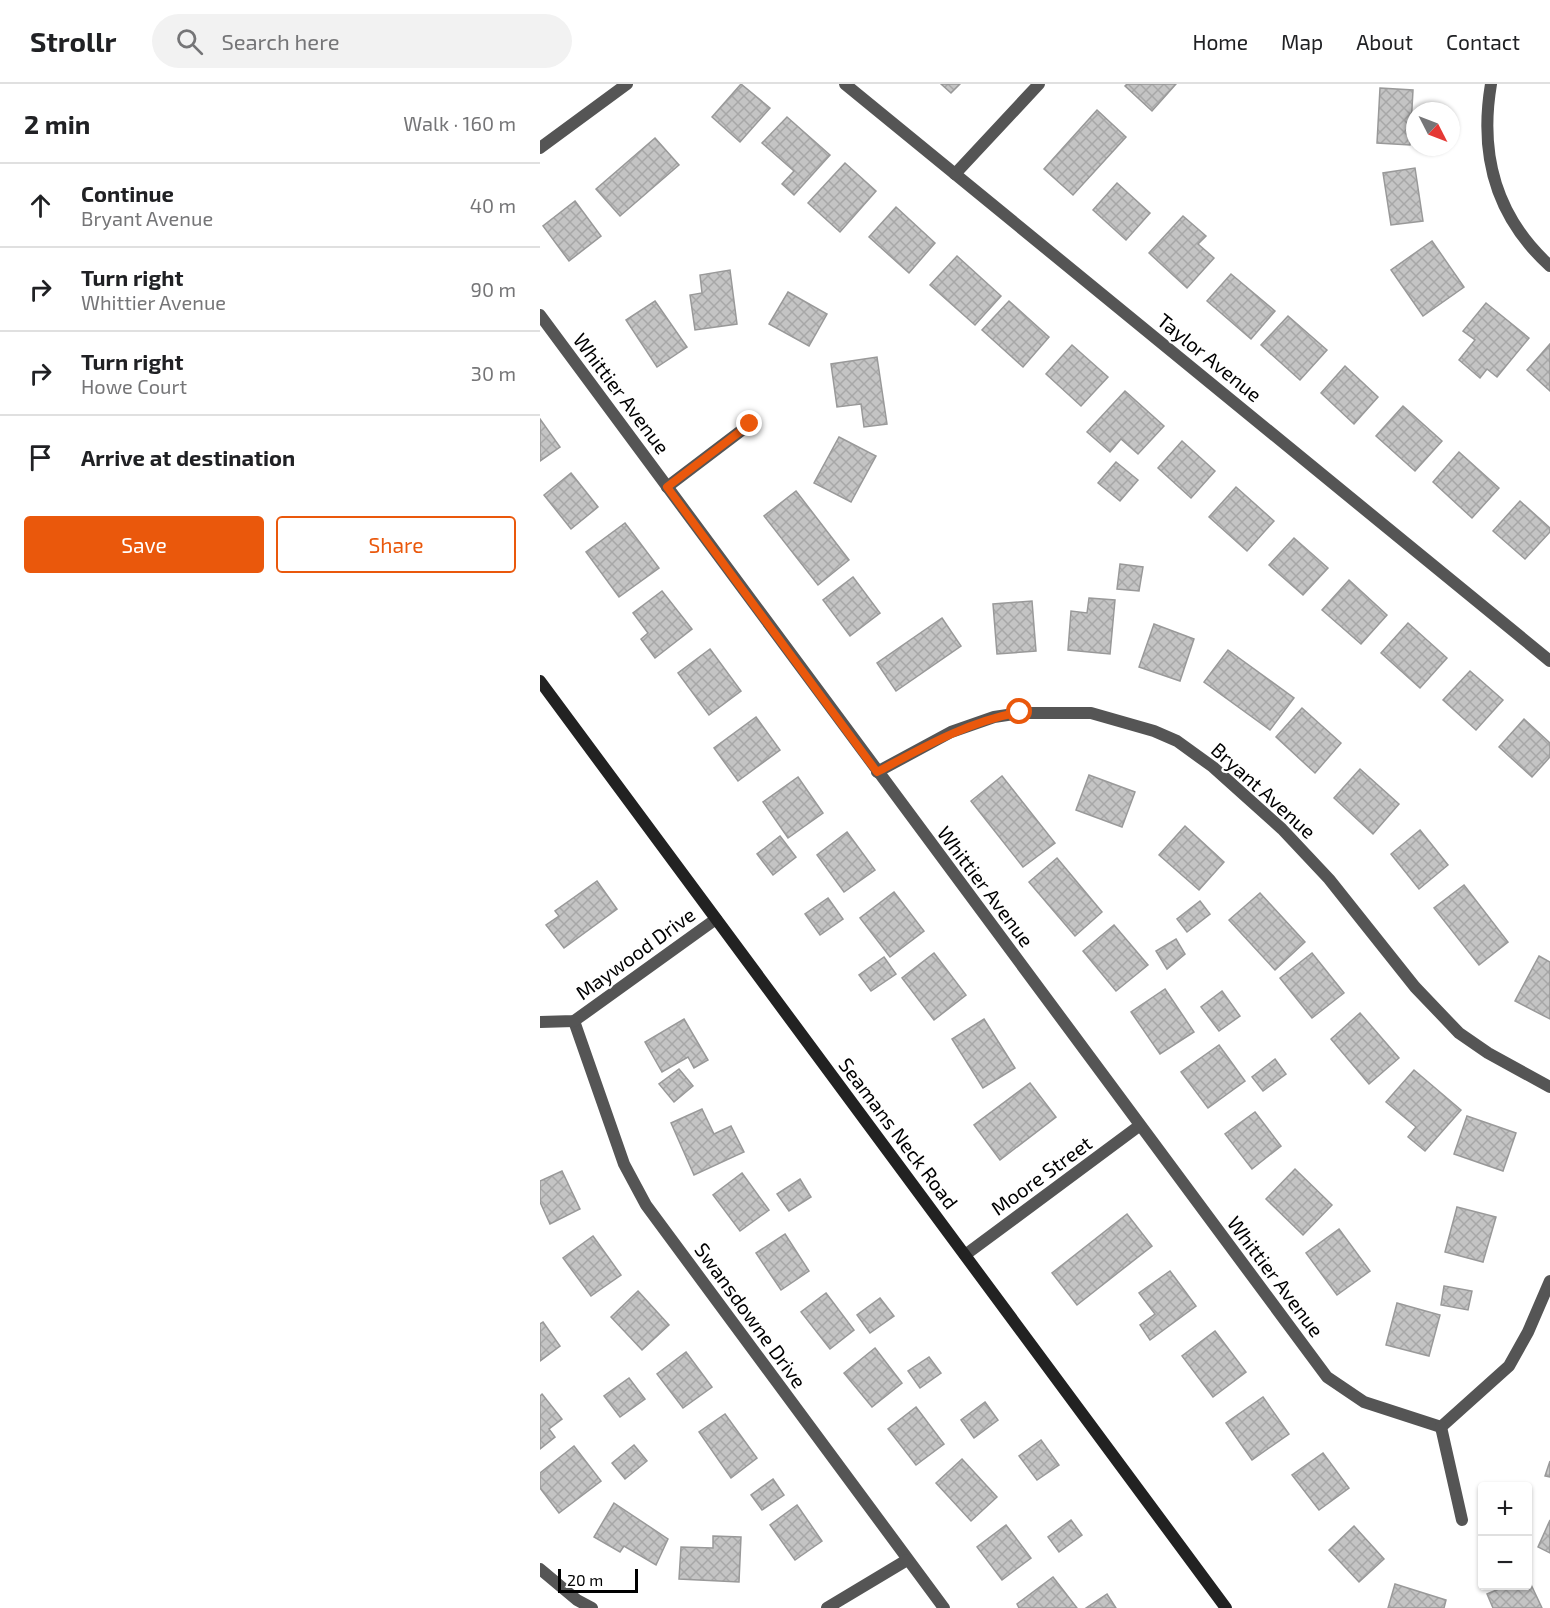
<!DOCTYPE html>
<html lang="en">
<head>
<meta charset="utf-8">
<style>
	:root { --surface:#fff; --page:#f2f2f2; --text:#202124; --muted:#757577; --line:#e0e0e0; --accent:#ea580c }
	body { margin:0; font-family:"Exo 2",sans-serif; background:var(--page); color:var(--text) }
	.controls { position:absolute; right:18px; bottom:18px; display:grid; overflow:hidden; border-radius:6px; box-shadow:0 2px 4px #0004 }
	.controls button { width:54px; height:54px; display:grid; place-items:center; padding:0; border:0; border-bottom:2px solid var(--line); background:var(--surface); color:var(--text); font:30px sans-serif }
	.compass { position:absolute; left:866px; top:18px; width:54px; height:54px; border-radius:50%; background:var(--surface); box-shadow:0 2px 4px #0004; rotate:132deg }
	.scale { position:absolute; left:18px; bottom:15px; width:80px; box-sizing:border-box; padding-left:6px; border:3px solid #000; border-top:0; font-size:16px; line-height:21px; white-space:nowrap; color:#000; -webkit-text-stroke:4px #fff; paint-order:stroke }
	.stop { position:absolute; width:18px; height:18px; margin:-14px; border:4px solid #ea580c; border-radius:50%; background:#fff }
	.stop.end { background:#ea580c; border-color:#fff; box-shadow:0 2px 6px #0008 }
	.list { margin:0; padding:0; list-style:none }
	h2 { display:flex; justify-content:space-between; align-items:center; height:78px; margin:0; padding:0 24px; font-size:26px }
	h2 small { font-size:20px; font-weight:400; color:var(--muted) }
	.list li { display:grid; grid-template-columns:39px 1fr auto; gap:18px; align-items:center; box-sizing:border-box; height:84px; padding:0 24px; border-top:2px solid var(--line) }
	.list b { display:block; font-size:22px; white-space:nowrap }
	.list p { margin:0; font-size:20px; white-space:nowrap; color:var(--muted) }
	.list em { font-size:20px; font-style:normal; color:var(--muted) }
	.actions { display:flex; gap:12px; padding:18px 24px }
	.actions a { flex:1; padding:14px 0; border:2px solid var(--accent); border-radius:6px; text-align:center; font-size:21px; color:var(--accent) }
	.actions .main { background:var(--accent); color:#fff }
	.icon { flex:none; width:33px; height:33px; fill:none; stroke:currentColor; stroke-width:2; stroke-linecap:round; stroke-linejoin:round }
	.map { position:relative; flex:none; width:1010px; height:1524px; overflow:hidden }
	header { display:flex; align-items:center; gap:36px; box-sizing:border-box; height:84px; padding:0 30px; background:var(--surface); border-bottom:2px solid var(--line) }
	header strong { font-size:28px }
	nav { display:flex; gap:33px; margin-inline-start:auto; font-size:21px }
	.search { width:420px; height:54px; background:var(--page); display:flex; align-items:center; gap:15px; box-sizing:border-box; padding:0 21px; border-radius:33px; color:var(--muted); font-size:22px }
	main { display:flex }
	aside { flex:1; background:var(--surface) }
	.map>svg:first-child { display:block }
</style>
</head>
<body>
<header>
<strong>Strollr</strong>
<div class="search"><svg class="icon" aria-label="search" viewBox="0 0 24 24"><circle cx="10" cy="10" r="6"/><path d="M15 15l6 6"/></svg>Search here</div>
<nav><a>Home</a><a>Map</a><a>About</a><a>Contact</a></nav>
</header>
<main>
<aside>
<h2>2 min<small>Walk · 160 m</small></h2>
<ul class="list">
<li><svg class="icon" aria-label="ahead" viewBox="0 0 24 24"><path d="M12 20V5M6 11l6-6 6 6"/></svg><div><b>Continue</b><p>Bryant Avenue</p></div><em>40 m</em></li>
<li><svg class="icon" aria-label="right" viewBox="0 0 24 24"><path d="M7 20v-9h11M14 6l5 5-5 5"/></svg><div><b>Turn right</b><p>Whittier Avenue</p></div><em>90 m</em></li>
<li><svg class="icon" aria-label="right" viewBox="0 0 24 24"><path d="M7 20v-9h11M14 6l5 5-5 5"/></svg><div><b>Turn right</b><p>Howe Court</p></div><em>30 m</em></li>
<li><svg class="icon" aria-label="arrive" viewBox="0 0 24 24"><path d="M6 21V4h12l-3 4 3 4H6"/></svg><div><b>Arrive at destination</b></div></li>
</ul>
<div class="actions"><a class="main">Save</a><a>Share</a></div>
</aside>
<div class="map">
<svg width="1010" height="1524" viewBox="0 0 1010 1524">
	<defs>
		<pattern id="building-cross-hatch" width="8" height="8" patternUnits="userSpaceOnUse" patternTransform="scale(1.5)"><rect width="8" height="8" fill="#c4c4c4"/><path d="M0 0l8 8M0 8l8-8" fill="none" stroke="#a7a7a7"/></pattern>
	</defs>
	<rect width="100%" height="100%" fill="#fff"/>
	<!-- building -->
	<g fill="url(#building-cross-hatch)" stroke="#999" stroke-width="1.5">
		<path d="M201,0L230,24L200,58L172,33Z"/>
		<path d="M401,0H420L411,9Z"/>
		<path d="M587,0H636L612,27L585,2Z"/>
		<path d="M840,4L873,6L870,61L837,59Z"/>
		<path d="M557,26L586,53L533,111L504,85Z"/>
		<path d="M247,33L290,71L254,111L242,100L254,87L222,59Z"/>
		<path d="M115,54L139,81L80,132L56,105Z"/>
		<path d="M305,79L336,107L300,148L268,119Z"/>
		<path d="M875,84L883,137L851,141L843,89Z"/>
		<path d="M577,99L610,129L586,156L553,126Z"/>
		<path d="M35,117L61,152L29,177L3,142Z"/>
		<path d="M356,123L395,159L369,189L329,153Z"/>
		<path d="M643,132L666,152L658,160L674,174L647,204L609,169Z"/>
		<path d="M892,157L924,203L883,232L851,186Z"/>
		<path d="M417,172L461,212L435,241L390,201Z"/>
		<path d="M190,186L197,240L155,246L150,211L162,209L160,191Z"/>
		<path d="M691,190L735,227L711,255L667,217Z"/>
		<path d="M248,208L287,230L269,262L229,240Z"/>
		<path d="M115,217L147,263L117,283L86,236Z"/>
		<path d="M469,217L509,253L483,283L442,246Z"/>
		<path d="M946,219L989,254L957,293L947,285L940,294L919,276L935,256L923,247Z"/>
		<path d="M748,232L787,266L760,296L721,261Z"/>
		<path d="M1010,260V307L987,286Z"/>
		<path d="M532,261L568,293L541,322L506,290Z"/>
		<path d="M337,273L347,340L324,343L321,320L297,323L291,280Z"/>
		<path d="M805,282L838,313L814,340L781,309Z"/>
		<path d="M585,307L624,342L598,370L581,355L570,368L547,348Z"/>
		<path d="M863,322L902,357L875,387L836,352Z"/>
		<path d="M0,335L20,363L0,377Z"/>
		<path d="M299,353L336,372L311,418L274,399Z"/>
		<path d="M642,357L675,387L651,414L618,384Z"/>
		<path d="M919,368L959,404L932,434L893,398Z"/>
		<path d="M576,378L598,396L580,417L558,399Z"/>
		<path d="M31,389L58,423L31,445L4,411Z"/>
		<path d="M696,403L734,437L707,467L669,433Z"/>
		<path d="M256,407L309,476L278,501L224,432Z"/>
		<path d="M980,417L1010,444V448L985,475L953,447Z"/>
		<path d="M85,439L119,484L79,513L46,468Z"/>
		<path d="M754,454L788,484L763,511L729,481Z"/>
		<path d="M580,480L603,483L599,507L577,505Z"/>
		<path d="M313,493L340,529L310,552L283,516Z"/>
		<path d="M809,496L847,531L821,560L782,526Z"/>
		<path d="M122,507L152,545L115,574L101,555L108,549L93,529Z"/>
		<path d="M549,514L575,516L570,570L528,566L531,527L547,529Z"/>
		<path d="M492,517L496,567L457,570L453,520Z"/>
		<path d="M402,534L421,562L356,607L337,579Z"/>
		<path d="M868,539L907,574L880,604L841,569Z"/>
		<path d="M614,540L654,555L640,597L599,583Z"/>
		<path d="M170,565L201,607L169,631L138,589Z"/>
		<path d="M688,566L754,614L730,646L664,598Z"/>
		<path d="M930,587L963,616L936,646L903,616Z"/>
		<path d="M762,624L801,659L775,689L736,653Z"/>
		<path d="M216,633L240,666L198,697L174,664Z"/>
		<path d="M984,635L1010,659V673L992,693L959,663Z"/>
		<path d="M820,685L859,720L833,750L794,714Z"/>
		<path d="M549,691L595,708L582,743L536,726Z"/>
		<path d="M462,692L515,759L483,783L431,717Z"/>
		<path d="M258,693L283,729L248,754L223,718Z"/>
		<path d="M645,742L684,778L659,806L619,771Z"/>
		<path d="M880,746L908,781L879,805L851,770Z"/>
		<path d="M307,748L335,786L304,808L277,771Z"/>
		<path d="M240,752L256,773L233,791L217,770Z"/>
		<path d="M517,774L562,828L535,852L489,798Z"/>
		<path d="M57,797L77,825L24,864L6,841L19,832L15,827Z"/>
		<path d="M924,801L968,858L939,881L894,824Z"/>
		<path d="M354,808L384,847L350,873L320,834Z"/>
		<path d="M720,809L765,858L735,886L689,836Z"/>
		<path d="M288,814L303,835L280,851L265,830Z"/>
		<path d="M660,817L670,830L647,848L637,835Z"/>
		<path d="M574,841L608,881L576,907L543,867Z"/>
		<path d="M636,855L645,870L627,885L616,867Z"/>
		<path d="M394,869L426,911L394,936L362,894Z"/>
		<path d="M772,869L804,909L772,934L740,894Z"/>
		<path d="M999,872L1010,878V935L975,917Z"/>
		<path d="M344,873L356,890L331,907L319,891Z"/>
		<path d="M625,905L654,948L620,970L591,928Z"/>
		<path d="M682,907L700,932L679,947L661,923Z"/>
		<path d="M820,929L859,974L829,1000L791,955Z"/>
		<path d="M144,935L168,976L154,984L148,973L122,988L105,958Z"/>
		<path d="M444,935L475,984L443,1004L412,955Z"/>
		<path d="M679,961L705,997L668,1024L641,988Z"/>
		<path d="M735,975L746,990L723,1007L712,993Z"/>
		<path d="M139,985L153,1002L134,1018L119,1000Z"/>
		<path d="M874,986L921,1026L885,1067L868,1053L876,1043L846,1018Z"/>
		<path d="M490,999L516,1033L460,1076L434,1041Z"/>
		<path d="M162,1025L174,1050L191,1042L204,1068L154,1091L131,1039Z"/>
		<path d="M715,1028L741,1062L712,1085L685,1050Z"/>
		<path d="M927,1032L976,1049L963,1087L914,1070Z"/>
		<path d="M755,1085L792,1121L763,1151L726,1115Z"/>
		<path d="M22,1087L40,1125L10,1140L0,1118V1097Z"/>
		<path d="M202,1089L229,1126L200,1147L173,1111Z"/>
		<path d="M260,1095L271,1113L249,1127L237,1110Z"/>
		<path d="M917,1123L956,1133L943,1178L905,1168Z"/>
		<path d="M587,1130L612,1162L537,1221L512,1189Z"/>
		<path d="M799,1145L830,1187L797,1211L766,1169Z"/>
		<path d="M245,1150L269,1187L241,1206L216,1169Z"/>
		<path d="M53,1152L81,1191L51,1212L23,1174Z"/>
		<path d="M630,1187L656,1222L610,1256L600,1241L615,1230L599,1209Z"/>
		<path d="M904,1202L932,1207L928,1226L901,1221Z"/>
		<path d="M98,1207L129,1241L102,1266L71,1233Z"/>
		<path d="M286,1209L314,1246L290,1265L261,1228Z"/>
		<path d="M340,1214L354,1232L330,1249L317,1231Z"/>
		<path d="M857,1219L900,1231L889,1272L846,1261Z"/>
		<path d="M3,1238L20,1262L0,1277V1240Z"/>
		<path d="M675,1247L706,1288L673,1313L642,1272Z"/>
		<path d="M335,1264L362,1299L332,1323L304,1289Z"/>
		<path d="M146,1268L172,1303L143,1324L117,1290Z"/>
		<path d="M389,1273L401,1289L380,1304L368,1287Z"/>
		<path d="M89,1294L105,1315L80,1333L64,1312Z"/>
		<path d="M2,1310L22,1335L9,1345L15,1353L0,1365V1312Z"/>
		<path d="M723,1313L749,1350L712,1376L686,1339Z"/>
		<path d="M445,1318L458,1336L434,1354L421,1336Z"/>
		<path d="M376,1323L404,1360L376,1381L348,1345Z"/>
		<path d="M185,1330L217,1374L191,1394L159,1348Z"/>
		<path d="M501,1356L519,1381L497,1396L479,1372Z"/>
		<path d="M94,1361L107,1377L85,1395L72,1379Z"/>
		<path d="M34,1362L61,1397L19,1429L0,1404V1389Z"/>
		<path d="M783,1369L809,1404L779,1426L752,1391Z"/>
		<path d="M422,1375L457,1413L431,1437L396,1399Z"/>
		<path d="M1010,1377V1393L1005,1392Z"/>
		<path d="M233,1395L244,1411L222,1426L211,1411Z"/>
		<path d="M74,1419L128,1455L116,1481L84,1462L80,1468L54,1453Z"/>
		<path d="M257,1421L282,1457L255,1476L230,1441Z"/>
		<path d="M531,1436L542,1451L519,1468L508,1453Z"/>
		<path d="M1010,1436V1469L998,1463Z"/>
		<path d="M466,1441L491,1474L462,1496L437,1463Z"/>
		<path d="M814,1442L844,1475L819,1498L789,1466Z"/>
		<path d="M173,1452L201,1453L199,1498L139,1495L141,1463L173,1464Z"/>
		<path d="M987,1492L1002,1524H953L947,1510L966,1502H987Z"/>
		<path d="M513,1493L537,1524H479L477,1520Z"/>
		<path d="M855,1500L906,1516L904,1524H848Z"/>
		<path d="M567,1510L576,1524H546Z"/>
	</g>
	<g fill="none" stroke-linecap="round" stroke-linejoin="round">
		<!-- street -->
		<g stroke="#555" stroke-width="12">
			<path d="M305,0L1010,577"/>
			<path d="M951,0C939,71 956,133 1010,182"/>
			<path d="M0,64L87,0"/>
			<path d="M415,90L499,0"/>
			<path d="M0,231L787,1293L824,1318L901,1343"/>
			<path d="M127,403L210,340"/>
			<path d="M337,688L411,648L454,633L480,629H551L614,647L637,657L673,683L742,745L789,795L875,903L919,949L948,969L1010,1003"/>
			<path d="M34,937L84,1080L106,1121L404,1524"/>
			<path d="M0,938L34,937L176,835"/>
			<path d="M425,1171L599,1042"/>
			<path d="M901,1343L969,1282L988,1248L1010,1197"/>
			<path d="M901,1343L922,1436"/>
			<path d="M0,1485L37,1516L52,1524"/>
			<path d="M287,1524L367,1476"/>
		</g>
		<!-- secondary -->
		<path stroke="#222" stroke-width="12" d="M0,597L686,1524"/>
	</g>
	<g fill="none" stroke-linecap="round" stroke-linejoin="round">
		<!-- route -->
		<path stroke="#ea580c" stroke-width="8" d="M210,340L127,403L337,688C384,663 427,638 480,628"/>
	</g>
	<g text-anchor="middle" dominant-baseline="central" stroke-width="4.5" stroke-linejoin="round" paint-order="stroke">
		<!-- street labels -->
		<g font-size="20" fill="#000" stroke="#fff">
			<text transform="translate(670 273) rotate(39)">Taylor Avenue</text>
			<text transform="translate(82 309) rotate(53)">Whittier Avenue</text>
			<text transform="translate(724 706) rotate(42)">Bryant Avenue</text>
			<text transform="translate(446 802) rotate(53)">Whittier Avenue</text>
			<text transform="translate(95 869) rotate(-36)">Maywood Drive</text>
			<text transform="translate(359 1049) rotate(53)">Seamans Neck Road</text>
			<text transform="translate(501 1091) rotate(-36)">Moore Street</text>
			<text transform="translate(736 1192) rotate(53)">Whittier Avenue</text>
			<text transform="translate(211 1231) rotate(54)">Swansdowne Drive</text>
		</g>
	</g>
</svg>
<div class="controls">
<button>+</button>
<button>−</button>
</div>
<svg class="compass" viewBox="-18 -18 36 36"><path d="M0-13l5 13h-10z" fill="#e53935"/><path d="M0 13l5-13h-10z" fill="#757577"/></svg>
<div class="scale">20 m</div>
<div class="stop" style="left:480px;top:628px"></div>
<div class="stop end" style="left:210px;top:340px"></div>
</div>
</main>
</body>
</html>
